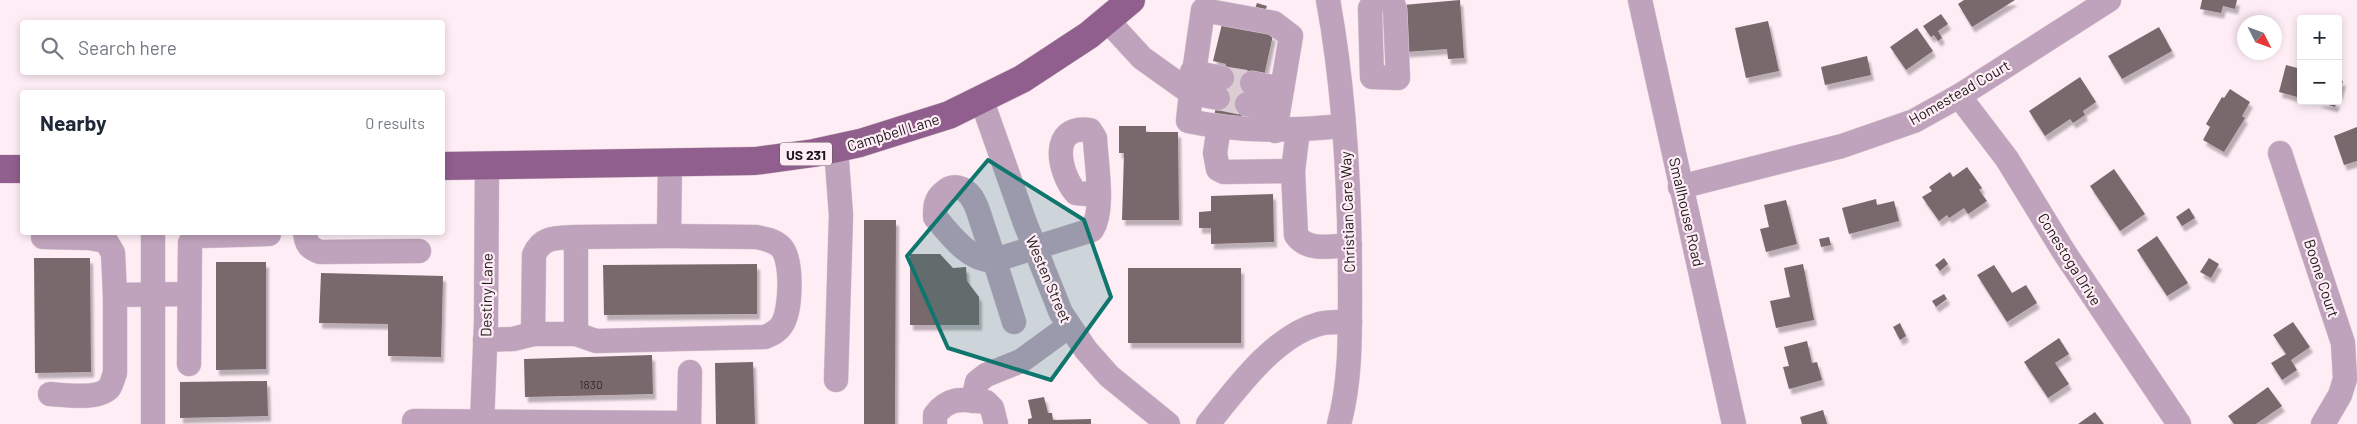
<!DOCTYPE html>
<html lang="en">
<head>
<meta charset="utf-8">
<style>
	:root { --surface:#fff; --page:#f6f6f7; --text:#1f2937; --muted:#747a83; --line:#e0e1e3 }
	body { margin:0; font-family:Barlow,sans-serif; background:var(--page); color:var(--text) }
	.controls { position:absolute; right:15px; top:15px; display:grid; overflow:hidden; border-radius:5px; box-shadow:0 2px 8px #0003 }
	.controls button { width:45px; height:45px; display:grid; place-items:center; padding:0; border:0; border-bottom:1px solid var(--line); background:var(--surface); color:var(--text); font:25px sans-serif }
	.compass { position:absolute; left:2237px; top:15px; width:45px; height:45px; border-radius:50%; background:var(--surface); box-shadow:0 2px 8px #0003; rotate:132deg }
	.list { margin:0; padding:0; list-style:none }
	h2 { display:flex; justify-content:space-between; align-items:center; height:65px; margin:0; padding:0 20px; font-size:21px }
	h2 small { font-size:16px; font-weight:400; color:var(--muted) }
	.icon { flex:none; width:28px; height:28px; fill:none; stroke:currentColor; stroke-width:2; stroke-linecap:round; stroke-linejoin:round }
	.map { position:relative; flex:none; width:2357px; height:424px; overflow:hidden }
	.search { position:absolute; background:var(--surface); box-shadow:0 2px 8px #0003; left:20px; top:20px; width:425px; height:55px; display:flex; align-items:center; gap:12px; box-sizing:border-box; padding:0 18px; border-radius:5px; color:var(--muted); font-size:19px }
	.panel { position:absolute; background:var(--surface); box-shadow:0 2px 8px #0003; left:20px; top:90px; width:425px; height:145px; border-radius:5px }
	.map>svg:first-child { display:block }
</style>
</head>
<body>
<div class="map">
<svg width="2357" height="424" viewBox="0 0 2357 424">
	<defs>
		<filter id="shadow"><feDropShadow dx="3" dy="5.5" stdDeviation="1" flood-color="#0004"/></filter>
	</defs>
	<rect width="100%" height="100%" fill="#feedf5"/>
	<!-- building -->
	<g fill="#79696c" filter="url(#shadow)">
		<path d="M1460,0L1464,58L1448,59L1447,49L1405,52L1403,5Z"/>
		<path d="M1964,0H2015L1972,27L1958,4Z"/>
		<path d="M2202,0H2237L2235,9L2223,6L2221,13L2200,9Z"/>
		<path d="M1257,3L1267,6L1264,14L1254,11Z"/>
		<path d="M1941,14L1948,24L1938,31L1942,38L1938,41L1934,35L1931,37L1923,26Z"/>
		<path d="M1768,21L1779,71L1746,78L1735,28Z"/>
		<path d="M1222,24L1273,35L1264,76L1254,74L1243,123L1214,116L1226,64L1213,61Z"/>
		<path d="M2159,27L2172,51L2122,79L2108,56Z"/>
		<path d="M1917,28L1933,51L1906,70L1890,47Z"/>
		<path d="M1867,56L1871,75L1825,85L1821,67Z"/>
		<path d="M2286,65L2301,69V98L2279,92Z"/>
		<path d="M2080,77L2096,102L2083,111L2085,115L2073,123L2070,119L2045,136L2029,111Z"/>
		<path d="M2338,79L2343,81L2339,95H2338Z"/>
		<path d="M2230,89L2250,102L2242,116L2245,118L2224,152L2203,140L2210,127L2206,124L2222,97L2224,98Z"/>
		<path d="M2316,101H2337L2335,107Z"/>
		<path d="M1119,126H1146V132H1178L1179,220H1122L1124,153H1119Z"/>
		<path d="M2357,127V161L2344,165L2334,136Z"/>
		<path d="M1967,167L1982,188L1979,190L1987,201L1968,214L1964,208L1949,218L1947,215L1939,221L1922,197L1932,191L1929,187L1950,172L1953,177Z"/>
		<path d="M2114,169L2145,214L2120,231L2090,186Z"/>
		<path d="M1273,194L1274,242L1211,244V228H1199V212L1211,211V196Z"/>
		<path d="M1876,199L1877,205L1894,201L1899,221L1849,234L1842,208Z"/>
		<path d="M1786,200L1797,244L1766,252L1760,229L1769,227L1764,205Z"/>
		<path d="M2189,208L2195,218L2182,226L2176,217Z"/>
		<path d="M864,220H896L895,424H864Z"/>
		<path d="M2157,236L2188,283L2167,296L2137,250Z"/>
		<path d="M1829,237L1831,245L1821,247L1819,239Z"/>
		<path d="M910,254H940L953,268L966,267L967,281L979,297V325H910Z"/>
		<path d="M34,258H90L91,372L35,373Z"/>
		<path d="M1944,258L1948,264L1940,271L1935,265Z"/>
		<path d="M2209,258L2219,264L2211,278L2200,272Z"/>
		<path d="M216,262H266V369L216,370Z"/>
		<path d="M757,264V314L604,315L603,265Z"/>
		<path d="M1803,264L1814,320L1776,328L1770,301L1790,297L1784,268Z"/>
		<path d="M1994,265L2012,293L2026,285L2037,303L2007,322L1977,275Z"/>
		<rect x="1128" y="268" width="113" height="75"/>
		<path d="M321,273L443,276L441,357L388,356V324L319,323Z"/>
		<path d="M1944,294L1947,299L1936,307L1932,301Z"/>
		<path d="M2293,322L2310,347L2291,360L2297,370L2282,380L2271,363L2286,354L2273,335Z"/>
		<path d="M1900,323L1906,336L1900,340L1893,327Z"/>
		<path d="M2059,338L2069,354L2055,363L2069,384L2048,398L2024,362Z"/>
		<path d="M1807,341L1812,363L1817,362L1822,380L1789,389L1783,367L1789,366L1784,347Z"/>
		<path d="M652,355L653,394L525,397L524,359Z"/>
		<path d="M753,362L755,424H716L715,363Z"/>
		<path d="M267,381L268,416L180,418V382Z"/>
		<path d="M2268,387L2282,406L2256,424H2234L2228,416Z"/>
		<path d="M1044,397L1048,413H1052L1053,420L1091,419V424H1028V419L1032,418L1028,400Z"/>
		<path d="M1823,410L1827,424H1802L1800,417Z"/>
		<path d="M2095,412L2104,424H2078Z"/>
	</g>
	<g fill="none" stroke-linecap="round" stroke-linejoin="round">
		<!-- minor-tunnel -->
		<g stroke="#dccdd4" stroke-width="24" stroke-dasharray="24 12" stroke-linecap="butt">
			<path d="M1222,78L1252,83"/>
			<path d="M1218,98L1247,104"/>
		</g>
		<!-- minor casing -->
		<g stroke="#dacbd2" stroke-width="25">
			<g id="minor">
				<path d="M1328,0C1345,92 1350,194 1350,288C1350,333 1351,381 1339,424"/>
				<path d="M1376,0L1370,8L1372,77L1398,78L1395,10L1393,3L1388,0"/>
				<path d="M1640,0L1734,424"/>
				<path d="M1107,20L1142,58L1191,93L1188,121C1240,132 1290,131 1343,126"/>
				<path d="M1192,72L1222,78"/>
				<path d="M1252,83L1282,89"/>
				<path d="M1959,96L2007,159L2064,252L2179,424"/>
				<path d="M1218,98L1191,93L1203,10L1274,23L1291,36L1275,131"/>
				<path d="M982,101L1025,223L1061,313L1086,350L1109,376L1168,424"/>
				<path d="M1247,104L1278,111"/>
				<path d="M1219,127L1215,153L1218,169L1224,172L1293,171L1296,235C1307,252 1333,246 1350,245"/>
				<path d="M836,148L841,215L836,380"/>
				<path d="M2280,153L2343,343L2345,379L2340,395L2323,424"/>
				<path d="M1293,171L1298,130"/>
				<path d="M1680,187L1842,146L1914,121L1959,96L2109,0"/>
				<path d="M305,232C306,244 309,248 320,252L419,251"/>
				<path d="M43,237L89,238L106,241L113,253L115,295"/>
				<path d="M576,237V334H533L534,255C542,236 557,238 576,237L669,236L670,162"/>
				<path d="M1014,322C1004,290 994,258 983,226C980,217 977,205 972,198C965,187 953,183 943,193C935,200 935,207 935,217C949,234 971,263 995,260L1092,230C1105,209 1096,164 1095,138L1090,130C1049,124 1058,172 1076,193L1086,194L1098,191"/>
				<path d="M576,334L596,341L765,337C772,334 779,331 783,323C791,308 793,260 781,247C774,240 765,239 756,237L669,236"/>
				<path d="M485,340L513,339L533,334"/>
				<path d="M189,364L190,243L193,238L199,236L269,234"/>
				<path d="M50,394C65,395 98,400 109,388C112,384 113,378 115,373V295L189,294"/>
				<path d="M973,401L977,382L986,375L1021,361L1069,326"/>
				<path d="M153,424V232"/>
				<path d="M415,424L414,421L689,423"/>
				<path d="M482,424L486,322L487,165"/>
				<path d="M689,424L690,372"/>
				<path d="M935,424V415C950,395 964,400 986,402L992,408L996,424"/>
				<path d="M1208,424C1236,389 1274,336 1319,324C1328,321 1340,322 1350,322"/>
			</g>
		</g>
		<!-- major casing -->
		<g stroke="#dacbd2" stroke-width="29">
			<g id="major">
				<path d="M442,166L755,161L814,153L860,143L949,115L1022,79L1089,35L1131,0"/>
				<path d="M0,169H22"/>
			</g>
		</g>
		<!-- minor -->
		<use href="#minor" stroke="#bfa3bc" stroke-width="24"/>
		<!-- major -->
		<use href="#major" stroke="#915f8e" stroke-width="28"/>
	</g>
	<!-- marked area -->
	<path fill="#0f766e" fill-opacity="0.2" stroke="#0f766e" stroke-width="4" stroke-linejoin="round" d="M988,160L1084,220L1111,297L1051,380L948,348L907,256Z"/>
	<g text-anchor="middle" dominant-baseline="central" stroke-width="4.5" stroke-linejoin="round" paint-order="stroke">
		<!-- number labels -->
		<g font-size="12" fill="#342c2e">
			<text x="591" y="384">1830</text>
		</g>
		<!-- shield labels -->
		<rect fill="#feedf5" stroke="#60575c" stroke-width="1" x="780" y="142.5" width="52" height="23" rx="4"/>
		<g font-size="14" font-weight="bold" fill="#1d171a">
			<text x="806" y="154">US 231</text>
		</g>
		<!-- street labels -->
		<g font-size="15" fill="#1d171a" stroke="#feedf5">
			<text transform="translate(1959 92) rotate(-30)">Homestead Court</text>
			<text transform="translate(893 132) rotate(-17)">Campbell Lane</text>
			<text transform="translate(1347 212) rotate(-92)">Christian Care Way</text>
			<text transform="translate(1687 212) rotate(77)">Smallhouse Road</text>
			<text transform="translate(2070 259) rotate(58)">Conestoga Drive</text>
			<text transform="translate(2322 278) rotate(72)">Boone Court</text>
			<text transform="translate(1049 279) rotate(67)">Westen Street</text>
			<text transform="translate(486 295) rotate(-89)">Destiny Lane</text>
		</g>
	</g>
</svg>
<div class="controls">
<button>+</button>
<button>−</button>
</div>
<svg class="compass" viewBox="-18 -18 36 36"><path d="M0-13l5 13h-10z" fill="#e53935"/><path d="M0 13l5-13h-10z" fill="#747a83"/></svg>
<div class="search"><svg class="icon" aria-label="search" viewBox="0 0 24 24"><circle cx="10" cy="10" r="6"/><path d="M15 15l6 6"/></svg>Search here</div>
<section class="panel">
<h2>Nearby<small>0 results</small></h2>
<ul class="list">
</ul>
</section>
</div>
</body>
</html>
